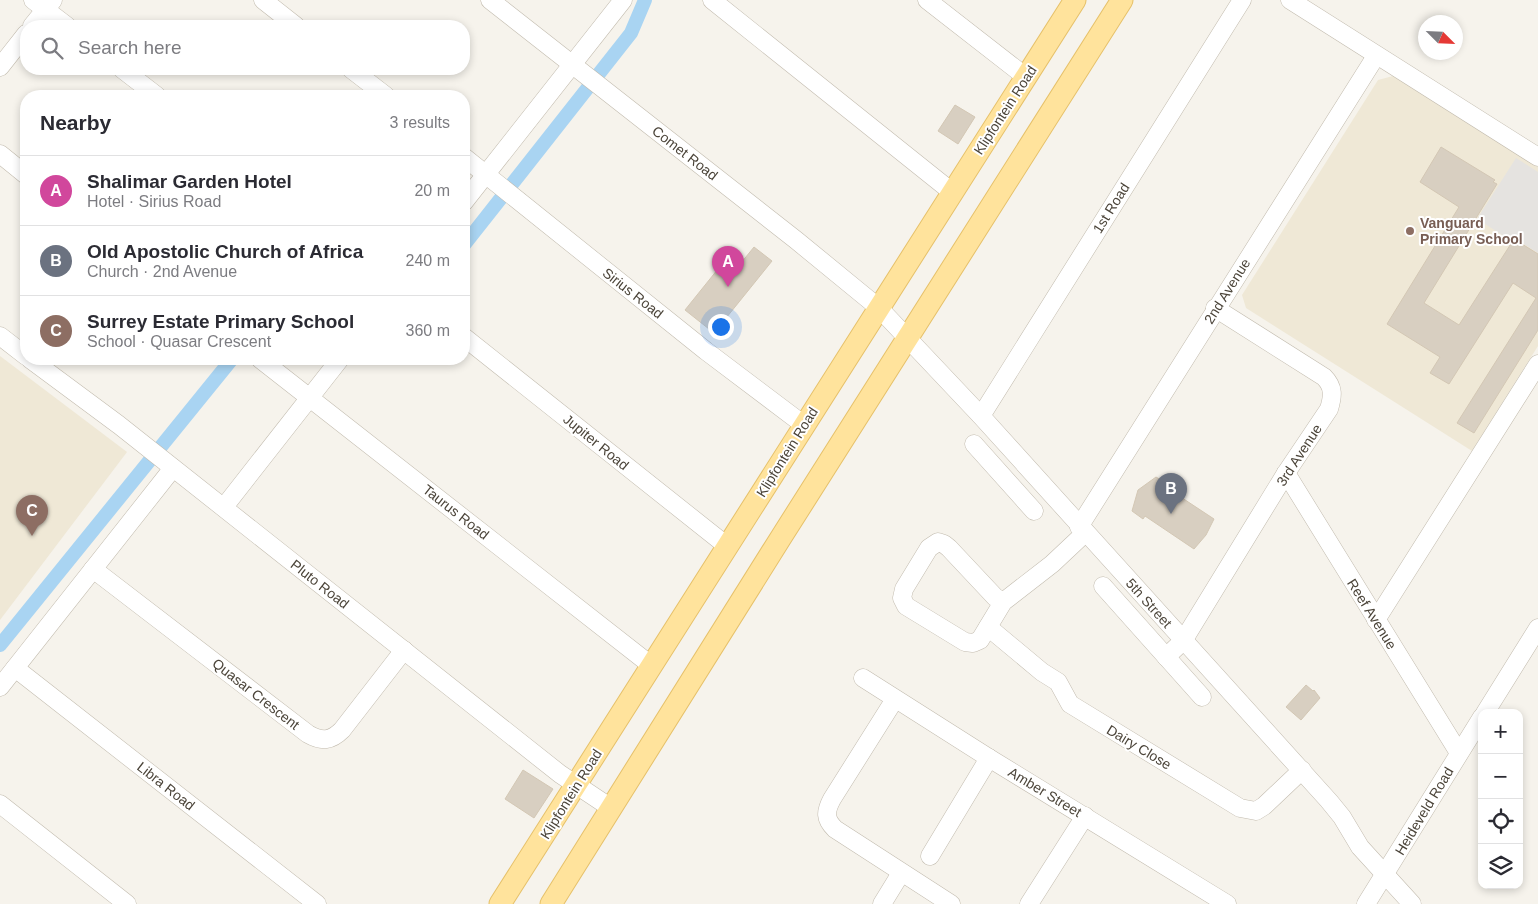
<!DOCTYPE html>
<html lang="en">
<head>
<meta charset="utf-8">
<style>
	:root { --surface:#fff; --page:#f7f7f7; --text:#2b2b33; --muted:#7c7c81; --line:#e1e1e2; --accent:#d93025 }
	body { margin:0; font-family:Arial,sans-serif; background:var(--page); color:var(--text) }
	.controls { position:absolute; right:15px; bottom:15px; display:grid; overflow:hidden; border-radius:10px; box-shadow:0 2px 8px #0003 }
	.controls button { width:45px; height:45px; display:grid; place-items:center; padding:0; border:0; border-bottom:1px solid var(--line); background:var(--surface); color:var(--text); font:25px sans-serif }
	.compass { position:absolute; left:1418px; top:15px; width:45px; height:45px; border-radius:50%; background:var(--surface); box-shadow:0 2px 8px #0003; rotate:114deg }
	.you { position:absolute; left:720px; top:326px; width:18px; height:18px; margin:-12px; border:4px solid #fff; border-radius:50%; background:#1a73e8; box-shadow:0 0 0 8px #1a73e833 }
	.badge { display:grid; place-items:center; width:32px; height:32px; border-radius:50%; background:var(--accent); color:#fff; font-size:16px; font-weight:700 }
	.pin { position:absolute; translate:-50% -41px; filter:drop-shadow(0 1px 2px #0008) }
	.pin::after { content:''; position:absolute; top:26px; width:18px; height:15px; background:inherit; clip-path:polygon(0 0,100% 0,50% 100%) }
	.list { margin:0; padding:0; list-style:none }
	h2 { display:flex; justify-content:space-between; align-items:center; height:65px; margin:0; padding:0 20px; font-size:21px }
	h2 small { font-size:16px; font-weight:400; color:var(--muted) }
	.list li { display:grid; grid-template-columns:32px 1fr auto; gap:15px; align-items:center; box-sizing:border-box; height:70px; padding:0 20px; border-top:1px solid var(--line) }
	.list b { display:block; font-size:19px; white-space:nowrap }
	.list p { margin:0; font-size:16px; white-space:nowrap; color:var(--muted) }
	.list em { font-size:16px; font-style:normal; color:var(--muted) }
	.icon { flex:none; width:28px; height:28px; fill:none; stroke:currentColor; stroke-width:2; stroke-linecap:round; stroke-linejoin:round }
	.map { position:relative; flex:none; width:1538px; height:904px; overflow:hidden }
	.search { position:absolute; background:var(--surface); box-shadow:0 2px 8px #0003; left:20px; top:20px; width:450px; height:55px; display:flex; align-items:center; gap:12px; box-sizing:border-box; padding:0 18px; border-radius:20px; color:var(--muted); font-size:19px }
	.panel { position:absolute; background:var(--surface); box-shadow:0 2px 8px #0003; left:20px; top:90px; width:450px; height:275px; border-radius:20px }
	.map>svg:first-child { display:block }
</style>
</head>
<body>
<div class="map">
<svg width="1538" height="904" viewBox="0 0 1538 904">
	<rect width="100%" height="100%" fill="#f6f3ec"/>
	<!-- education -->
	<g fill="#efe8d6">
		<path d="M1393,76L1538,167V346L1472,451L1246,308L1242,295L1378,80Z"/>
		<path d="M0,356L127,452L0,620Z"/>
	</g>
	<!-- parking -->
	<path fill="#e5e3e0" d="M1516,158L1538,172V253L1514,238L1512,241L1477,219Z"/>
	<g fill="none" stroke-linecap="round" stroke-linejoin="round">
		<!-- canal -->
		<g stroke="#a9d4f2" stroke-width="14">
			<path d="M464,245L631,33L645,0"/>
			<path d="M0,645L232,359"/>
		</g>
	</g>
	<!-- building -->
	<g fill="#d8cfc1" stroke="#d3c7b4">
		<path d="M955,105L975,117L958,144L938,131Z"/>
		<path d="M1441,147L1495,180L1493,182L1497,184L1424,303L1459,325L1514,239L1538,254V330L1474,433L1457,423L1536,298L1513,283L1449,384L1430,373L1440,357L1387,324L1459,207L1420,182Z"/>
		<path d="M754,247L772,261L714,333L685,310L730,254L741,263Z"/>
		<path d="M1156,477L1166,483L1164,486L1214,519L1206,535L1194,549L1145,516L1143,519L1132,511L1138,490Z"/>
		<path d="M1306,685L1313,691L1314,690L1320,698L1301,720L1286,707Z"/>
		<path d="M523,770L553,789L534,818L505,799Z"/>
	</g>
	<g fill="none" stroke-linecap="round" stroke-linejoin="round">
		<!-- minor casing -->
		<g stroke="#c2bbae" stroke-width="19">
			<g id="minor">
				<path d="M33,0L67,26"/>
				<path d="M263,0L296,26"/>
				<path d="M490,0L796,240L879,308L981,416L1329,801L1342,817L1360,847L1412,904"/>
				<path d="M712,0L952,192"/>
				<path d="M927,0L1026,77"/>
				<path d="M1290,0L1538,157"/>
				<path d="M32,26L53,0"/>
				<path d="M0,67L26,34"/>
				<path d="M122,69L157,96"/>
				<path d="M351,69L386,96"/>
				<path d="M0,154L26,175"/>
				<path d="M464,157L706,351L804,425"/>
				<path d="M464,202L623,0"/>
				<path d="M0,336L26,356"/>
				<path d="M464,337L727,546"/>
				<path d="M30,359L119,425L560,774L611,808"/>
				<path d="M260,359L652,666"/>
				<path d="M981,416L1242,0"/>
				<path d="M974,444L1034,511"/>
				<path d="M1286,473L1459,753"/>
				<path d="M224,507L340,359"/>
				<path d="M1079,527L1376,56"/>
				<path d="M93,569L308,734C322,742 331,741 342,730L404,650"/>
				<path d="M1103,586L1202,697"/>
				<path d="M1003,602L995,597L949,548L944,544L938,542L929,548L904,589L902,598L906,606L965,642L973,643L980,640L1003,602L1052,564L1085,533"/>
				<path d="M1376,620L1538,364"/>
				<path d="M988,627L1042,672L1058,682L1070,704L1240,808L1256,811L1264,806L1302,770"/>
				<path d="M1166,657L1183,641L1286,473L1329,409C1333,396 1334,387 1324,377L1215,308"/>
				<path d="M15,668L317,904"/>
				<path d="M863,678L989,758L1227,904"/>
				<path d="M0,687L173,468"/>
				<path d="M895,699L832,799C825,812 825,819 835,829L951,904"/>
				<path d="M1485,713L1538,628"/>
				<path d="M0,804L127,904"/>
				<path d="M930,856L989,758"/>
				<path d="M882,904L901,873"/>
				<path d="M1029,904L1085,816"/>
				<path d="M1366,904L1482,717"/>
			</g>
		</g>
		<!-- major casing -->
		<g stroke="#e6c16a" stroke-width="23">
			<g id="major">
				<path d="M500,904L1075,0"/>
				<path d="M551,904L780,539L1122,0"/>
			</g>
		</g>
		<!-- minor -->
		<use href="#minor" stroke="#fff" stroke-width="18"/>
		<!-- major -->
		<use href="#major" stroke="#ffe39c" stroke-width="21"/>
	</g>
	<!-- markers -->
	<circle fill="#8d6e63" stroke="#fff" stroke-width="2" cx="1410" cy="231" r="5"/>
	<g text-anchor="middle" dominant-baseline="central" stroke-width="4" stroke-linejoin="round" paint-order="stroke">
		<!-- street labels -->
		<g font-size="14" fill="#4b4439" stroke="#fff">
			<text transform="translate(1005 110) rotate(-57)">Klipfontein Road</text>
			<text transform="translate(685 153) rotate(38)">Comet Road</text>
			<text transform="translate(1111 208) rotate(-58)">1st Road</text>
			<text transform="translate(1227 291) rotate(-58)">2nd Avenue</text>
			<text transform="translate(633 293) rotate(38)">Sirius Road</text>
			<text transform="translate(596 442) rotate(39)">Jupiter Road</text>
			<text transform="translate(787 452) rotate(-58)">Klipfontein Road</text>
			<text transform="translate(1299 455) rotate(-57)">3rd Avenue</text>
			<text transform="translate(456 512) rotate(38)">Taurus Road</text>
			<text transform="translate(320 584) rotate(38)">Pluto Road</text>
			<text transform="translate(1149 603) rotate(48)">5th Street</text>
			<text transform="translate(1372 614) rotate(58)">Reef Avenue</text>
			<text transform="translate(256 694) rotate(38)">Quasar Crescent</text>
			<text transform="translate(1139 747) rotate(31)">Dairy Close</text>
			<text transform="translate(166 786) rotate(38)">Libra Road</text>
			<text transform="translate(1045 792) rotate(31)">Amber Street</text>
			<text transform="translate(571 794) rotate(-58)">Klipfontein Road</text>
			<text transform="translate(1424 811) rotate(-59)">Heideveld Road</text>
		</g>
		<!-- education labels -->
		<g font-size="14" font-weight="bold" fill="#785e54" stroke="#fff" text-anchor="start">
			<text x="1420" y="223">Vanguard<tspan x="1420" dy="16">Primary School</tspan></text>
		</g>
	</g>
</svg>
<div class="controls">
<button>+</button>
<button>−</button>
<button><svg class="icon" aria-label="locate" viewBox="0 0 24 24"><circle cx="12" cy="12" r="6"/><path d="M12 2v4M12 18v4M2 12h4M18 12h4"/></svg></button>
<button><svg class="icon" aria-label="layers" viewBox="0 0 24 24"><path d="M12 4l9 5-9 5-9-5zM3 14l9 5 9-5"/></svg></button>
</div>
<svg class="compass" viewBox="-18 -18 36 36"><path d="M0-13l5 13h-10z" fill="#e53935"/><path d="M0 13l5-13h-10z" fill="#7c7c81"/></svg>
<div class="you"></div>
<div class="pin badge" style="left:728px;top:287px;background:#d1479c">A</div>
<div class="pin badge" style="left:1171px;top:514px;background:#6b7280">B</div>
<div class="pin badge" style="left:32px;top:536px;background:#8d6e63">C</div>
<div class="search"><svg class="icon" aria-label="search" viewBox="0 0 24 24"><circle cx="10" cy="10" r="6"/><path d="M15 15l6 6"/></svg>Search here</div>
<section class="panel">
<h2>Nearby<small>3 results</small></h2>
<ul class="list">
<li><span class="badge" style="background:#d1479c">A</span><div><b>Shalimar Garden Hotel</b><p>Hotel · Sirius Road</p></div><em>20 m</em></li>
<li><span class="badge" style="background:#6b7280">B</span><div><b>Old Apostolic Church of Africa</b><p>Church · 2nd Avenue</p></div><em>240 m</em></li>
<li><span class="badge" style="background:#8d6e63">C</span><div><b>Surrey Estate Primary School</b><p>School · Quasar Crescent</p></div><em>360 m</em></li>
</ul>
</section>
</div>
</body>
</html>
